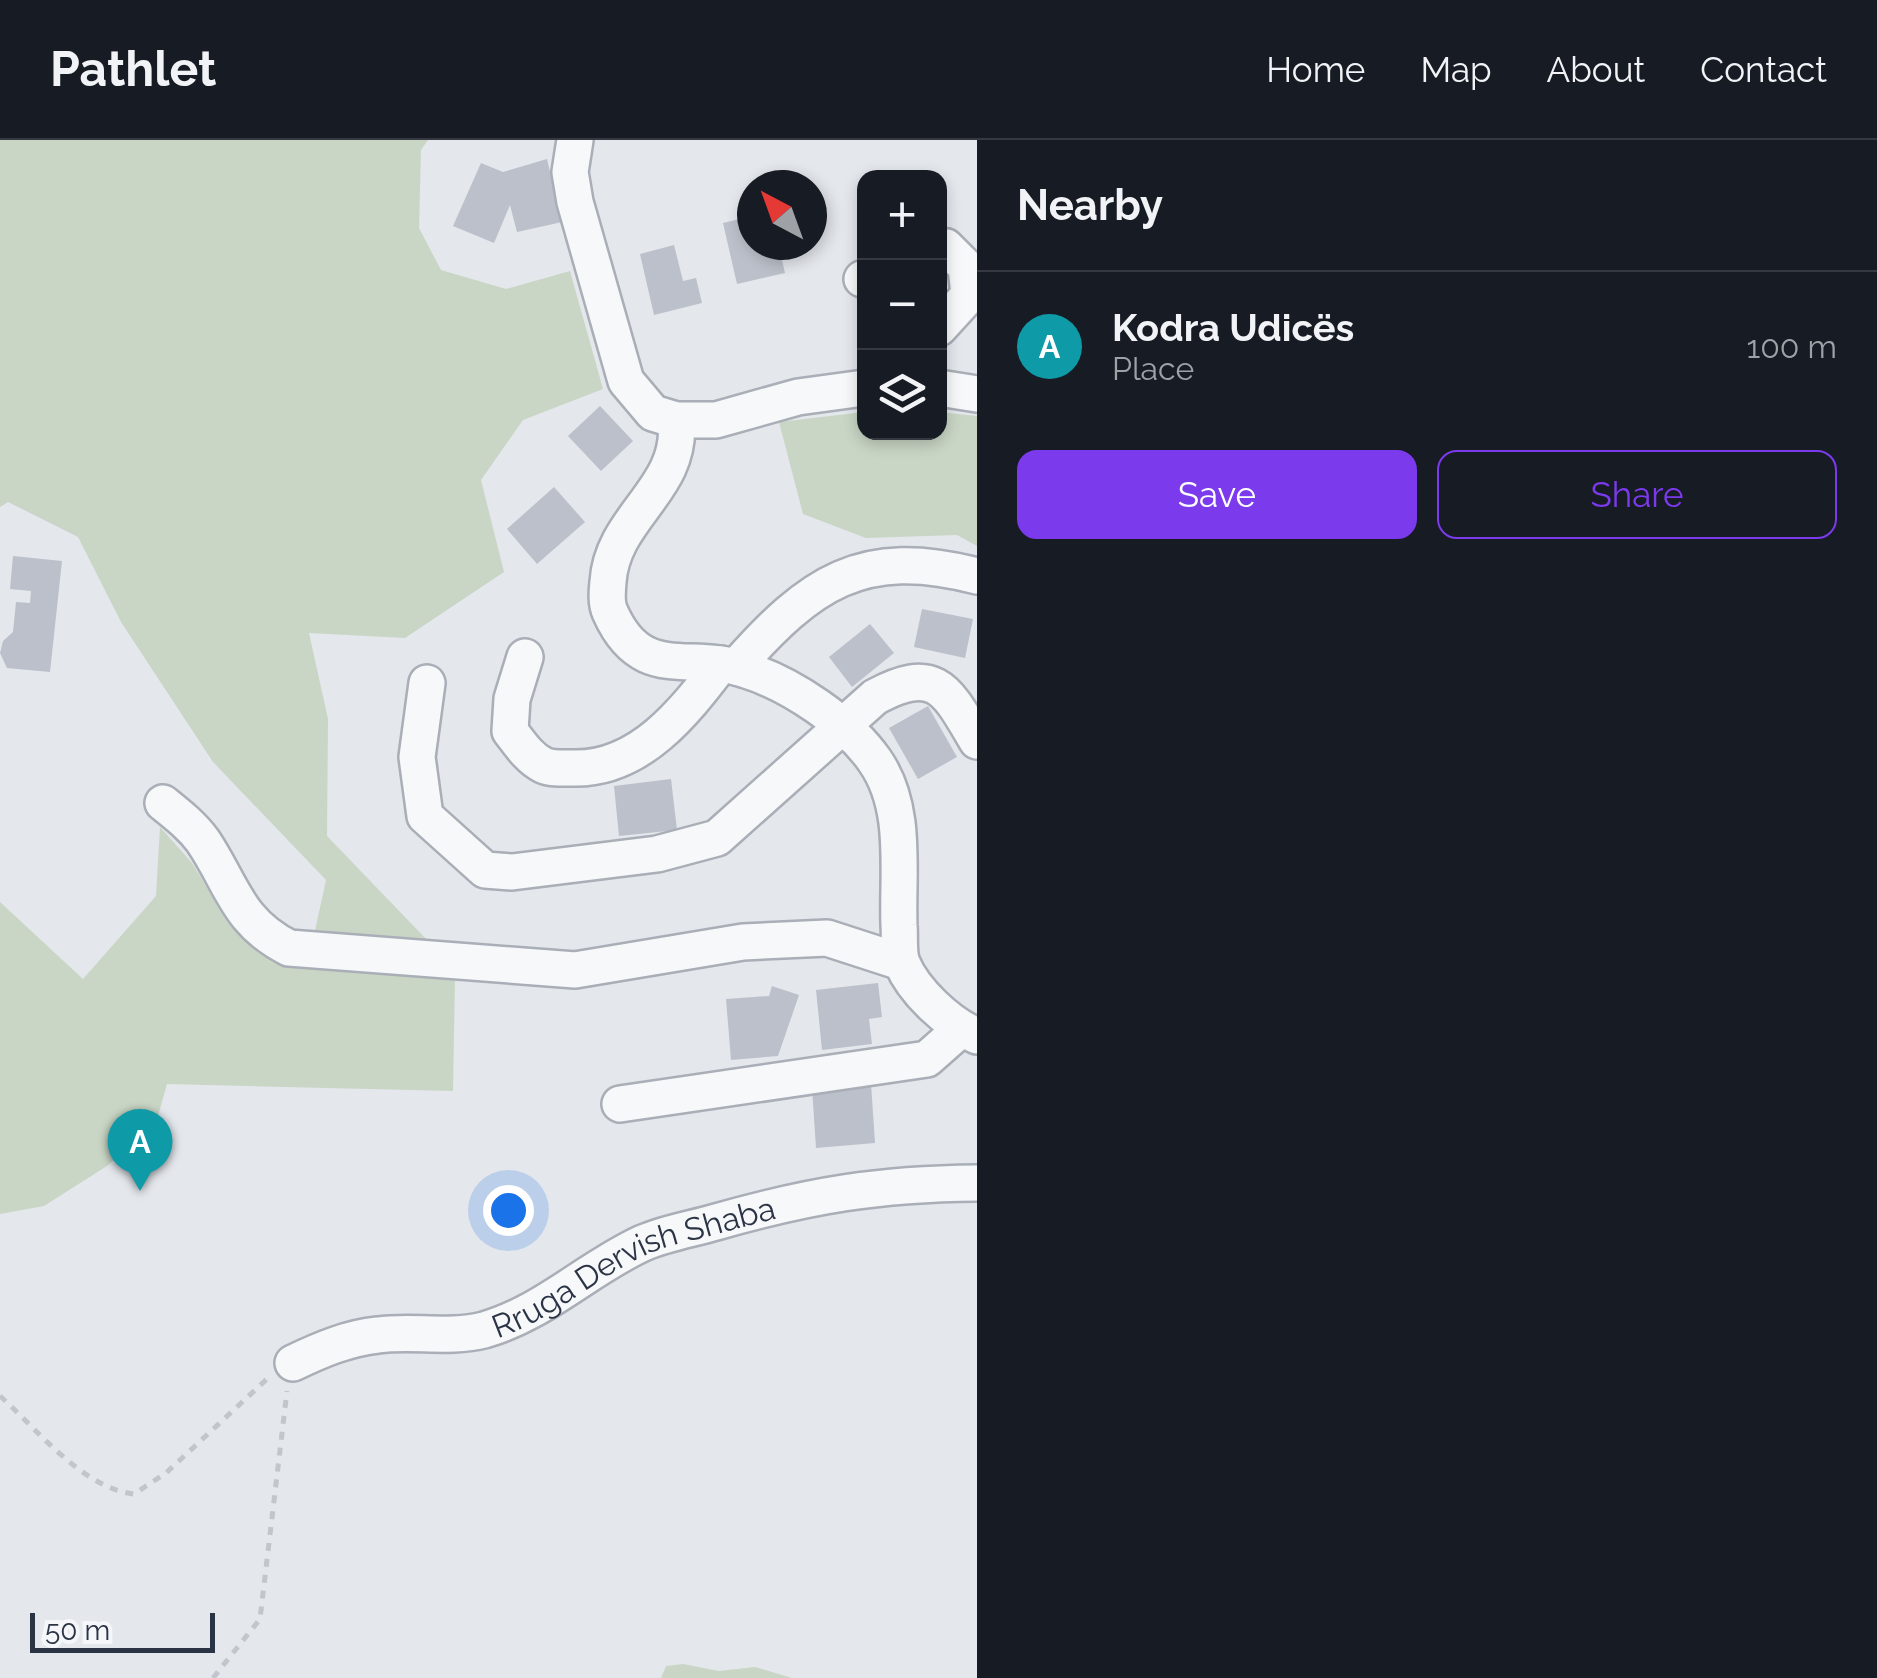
<!DOCTYPE html>
<html lang="en">
<head>
<meta charset="utf-8">
<style>
	:root { --surface:#171b24; --page:#20242c; --text:#f1f3f6; --muted:#9ea1a6; --line:#363941; --accent:#7c3aed }
	body { margin:0; font-family:Raleway,sans-serif; background:var(--page); color:var(--text) }
	.controls { position:absolute; right:30px; top:30px; display:grid; overflow:hidden; border-radius:20px; box-shadow:0 5px 15px #0003 }
	.controls button { width:90px; height:90px; display:grid; place-items:center; padding:0; border:0; border-bottom:2px solid var(--line); background:var(--surface); color:var(--text); font:50px sans-serif }
	.compass { position:absolute; left:737px; top:30px; width:90px; height:90px; border-radius:50%; background:var(--surface); box-shadow:0 5px 15px #0003; rotate:319deg }
	.scale { position:absolute; left:30px; bottom:25px; width:185px; box-sizing:border-box; padding-left:10px; border:5px solid #2b3445; border-top:0; font-size:28px; line-height:35px; white-space:nowrap; color:#2b3445; -webkit-text-stroke:8px #f4f6f9; paint-order:stroke }
	.you { position:absolute; left:508px; top:1070px; width:35px; height:35px; margin:-25px; border:8px solid #fff; border-radius:50%; background:#1a73e8; box-shadow:0 0 0 15px #1a73e833 }
	.badge { display:grid; place-items:center; width:65px; height:65px; border-radius:50%; background:var(--accent); color:#fff; font-size:32px; font-weight:700 }
	.pin { position:absolute; translate:-50% -82px; filter:drop-shadow(0 2px 5px #0008) }
	.pin::after { content:''; position:absolute; top:52px; width:35px; height:30px; background:inherit; clip-path:polygon(0 0,100% 0,50% 100%) }
	.list { margin:0; padding:0; list-style:none }
	h2 { display:flex; justify-content:space-between; align-items:center; height:130px; margin:0; padding:0 40px; font-size:42px }
	h2 small { font-size:32px; font-weight:400; color:var(--muted) }
	.list li { display:grid; grid-template-columns:65px 1fr auto; gap:30px; align-items:center; box-sizing:border-box; height:150px; padding:0 40px; border-top:2px solid var(--line) }
	.list b { display:block; font-size:38px; white-space:nowrap }
	.list p { margin:0; font-size:32px; white-space:nowrap; color:var(--muted) }
	.list em { font-size:32px; font-style:normal; color:var(--muted) }
	.actions { display:flex; gap:20px; padding:30px 40px }
	.actions a { flex:1; padding:22px 0; border:2px solid var(--accent); border-radius:20px; text-align:center; font-size:35px; color:var(--accent) }
	.actions .main { background:var(--accent); color:#fff }
	.icon { flex:none; width:55px; height:55px; fill:none; stroke:currentColor; stroke-width:2; stroke-linecap:round; stroke-linejoin:round }
	.map { position:relative; flex:none; width:977px; height:1538px; overflow:hidden }
	header { display:flex; align-items:center; gap:60px; box-sizing:border-box; height:140px; padding:0 50px; background:var(--surface); border-bottom:2px solid var(--line) }
	header strong { font-size:48px }
	nav { display:flex; gap:55px; margin-inline-start:auto; font-size:35px }
	main { display:flex }
	aside { flex:1; background:var(--surface) }
	.map>svg:first-child { display:block }
</style>
</head>
<body>
<header>
<strong>Pathlet</strong>
<nav><a>Home</a><a>Map</a><a>About</a><a>Contact</a></nav>
</header>
<main>
<div class="map">
<svg width="977" height="1538" viewBox="0 0 977 1538">
	<rect width="100%" height="100%" fill="#e4e7ec"/>
	<!-- green -->
	<g fill="#c9d6c5">
		<path d="M0,0H428L421,10L419,88L441,130L506,149L570,131L603,249L523,280L481,340L504,432L405,498L309,493L328,579L327,696L428,801L314,795L326,740L213,622L121,482L78,397L8,362L0,367Z"/>
		<path d="M864,272V292H939L940,272L977,276V406L957,395L866,398L803,374L779,282Z"/>
		<path d="M160,687L192,723L228,782L279,818L455,836L453,951L167,944L156,983L107,1026L44,1066L0,1074V762L83,839L156,756Z"/>
		<path d="M683,1524L719,1531L755,1527L792,1538H661L666,1526Z"/>
	</g>
	<!-- building -->
	<g fill="#bbc0ca">
		<path d="M547,19L562,82L517,92L510,65L494,103L453,86L481,23L503,32Z"/>
		<path d="M752,76V105H765L766,110L779,107L785,133L737,144L723,83Z"/>
		<path d="M674,105L683,141L696,138L702,163L654,175L640,114Z"/>
		<path d="M600,266L633,301L601,331L568,296Z"/>
		<path d="M554,347L585,382L537,424L507,389Z"/>
		<path d="M13,416L62,421L50,532L7,528L0,513L3,501L13,492L16,462L30,463L31,451L10,449Z"/>
		<path d="M922,469L973,479L965,518L914,507Z"/>
		<path d="M870,484L894,513L852,547L829,517Z"/>
		<path d="M928,566L957,617L918,639L889,588Z"/>
		<path d="M671,639L677,690L619,696L614,646Z"/>
		<path d="M878,843L882,877L869,879L872,904L822,910L816,850Z"/>
		<path d="M772,846L799,855L778,916L731,920L726,859L769,856Z"/>
		<path d="M871,944L875,1003L816,1008L812,948Z"/>
	</g>
	<g fill="none" stroke-linecap="round" stroke-linejoin="round">
		<!-- minor casing -->
		<g stroke="#a9aeb7" stroke-width="40">
			<g id="minor">
				<path d="M575,0L570,32L575,62L626,241L653,273L676,280H716L798,257L864,248"/>
				<path d="M939,109L946,107L966,127L969,155L939,188"/>
				<path d="M862,139L864,138"/>
				<path d="M939,248L977,254"/>
				<path d="M676,280C684,349 612,376 608,442C607,452 606,463 610,472C642,544 688,510 746,530C791,544 849,583 875,621C908,668 897,732 899,785C900,796 898,813 902,823C914,852 949,884 977,896"/>
				<path d="M525,517L512,559L510,591C520,604 529,618 543,625C551,629 564,628 573,628C640,630 685,571 721,524"/>
				<path d="M736,527C810,443 862,406 977,436"/>
				<path d="M427,543L417,617L425,676L485,730L512,732L657,714L717,698L875,557C936,524 947,550 977,601"/>
				<path d="M163,663C178,675 192,686 203,701C232,744 237,782 289,808L575,830L743,802L827,798L901,822"/>
				<path d="M620,964L927,919L961,889"/>
				<path id="s1" d="M293,1223C320,1210 348,1198 378,1195C413,1190 449,1199 484,1190C544,1173 588,1128 643,1103C666,1093 692,1089 716,1082C811,1055 878,1044 977,1043"/>
			</g>
		</g>
		<!-- path -->
		<g stroke="#c2c5cb" stroke-width="5" stroke-dasharray="8 8" stroke-linecap="butt">
			<path d="M0,1256C37,1289 82,1348 134,1354L166,1333L268,1238"/>
			<path d="M213,1538L260,1479L287,1251"/>
		</g>
		<!-- minor -->
		<use href="#minor" stroke="#f7f8fa" stroke-width="35"/>
	</g>
	<g text-anchor="middle" dominant-baseline="central" stroke-width="8" stroke-linejoin="round" paint-order="stroke">
		<!-- street labels -->
		<g font-size="32" fill="#2b3445" stroke="#f4f6f9">
			<text stroke="none"><textPath href="#s1" startOffset="360">Rruga Dervish Shaba</textPath></text>
		</g>
	</g>
</svg>
<div class="controls">
<button>+</button>
<button>−</button>
<button><svg class="icon" aria-label="layers" viewBox="0 0 24 24"><path d="M12 4l9 5-9 5-9-5zM3 14l9 5 9-5"/></svg></button>
</div>
<svg class="compass" viewBox="-18 -18 36 36"><path d="M0-13l5 13h-10z" fill="#e53935"/><path d="M0 13l5-13h-10z" fill="#9ea1a6"/></svg>
<div class="scale">50 m</div>
<div class="you"></div>
<div class="pin badge" style="left:140px;top:1051px;background:#0f9aa8">A</div>
</div>
<aside>
<h2>Nearby<small></small></h2>
<ul class="list">
<li><span class="badge" style="background:#0f9aa8">A</span><div><b>Kodra Udicës</b><p>Place</p></div><em>100 m</em></li>
</ul>
<div class="actions"><a class="main">Save</a><a>Share</a></div>
</aside>
</main>
</body>
</html>
